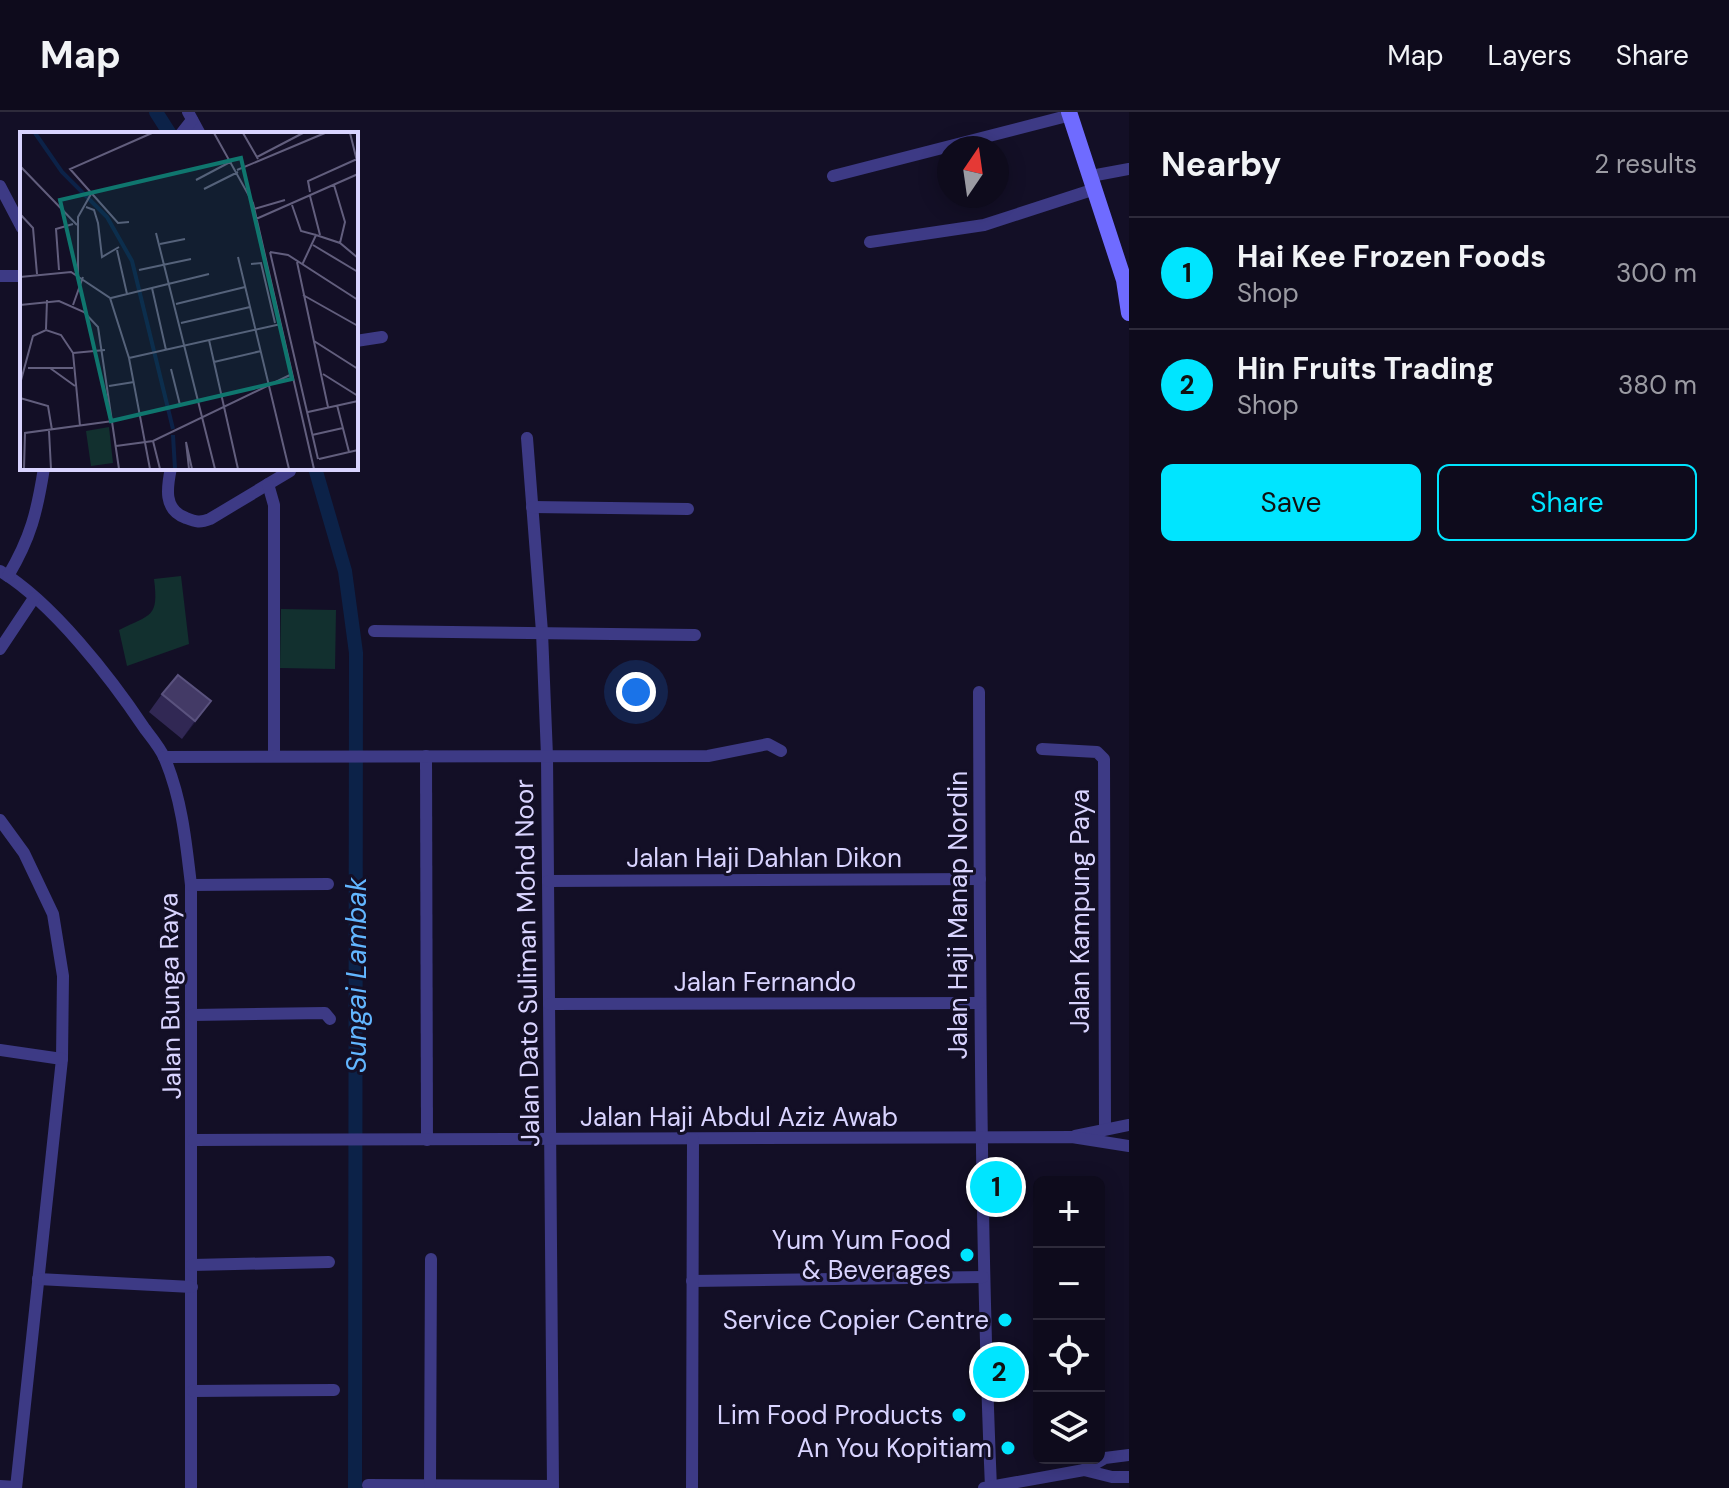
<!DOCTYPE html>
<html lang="en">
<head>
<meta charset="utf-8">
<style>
	:root { --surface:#0e0b1c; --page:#171425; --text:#f1f3f6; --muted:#9b9ba3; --line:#2e2b3b; --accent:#00e5ff }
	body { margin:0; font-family:"DM Sans",sans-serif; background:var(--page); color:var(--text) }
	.controls { position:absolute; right:24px; bottom:24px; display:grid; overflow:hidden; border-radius:12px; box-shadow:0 4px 20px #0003 }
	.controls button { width:72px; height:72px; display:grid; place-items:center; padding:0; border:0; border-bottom:2px solid var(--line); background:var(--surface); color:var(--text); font:40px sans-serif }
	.compass { position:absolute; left:937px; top:24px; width:72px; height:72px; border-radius:50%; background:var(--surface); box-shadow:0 4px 20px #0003; rotate:13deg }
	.you { position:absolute; left:636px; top:580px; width:28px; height:28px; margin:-20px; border:6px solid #fff; border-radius:50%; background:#1a73e8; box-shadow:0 0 0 12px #1a73e833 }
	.badge { display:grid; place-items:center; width:52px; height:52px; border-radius:50%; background:var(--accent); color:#111; font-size:26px; font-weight:700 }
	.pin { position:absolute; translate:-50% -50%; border:4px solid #fff; box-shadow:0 2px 8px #0006 }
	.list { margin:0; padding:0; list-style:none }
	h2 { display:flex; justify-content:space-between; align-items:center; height:104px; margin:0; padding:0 32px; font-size:34px }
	h2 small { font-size:26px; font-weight:400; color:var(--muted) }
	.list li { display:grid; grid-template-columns:52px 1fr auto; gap:24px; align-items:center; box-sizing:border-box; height:112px; padding:0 32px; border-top:2px solid var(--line) }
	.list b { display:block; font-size:30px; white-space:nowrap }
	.list p { margin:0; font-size:26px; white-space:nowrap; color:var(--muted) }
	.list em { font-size:26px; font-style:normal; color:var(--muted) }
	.actions { display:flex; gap:16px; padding:24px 32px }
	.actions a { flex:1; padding:18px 0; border:2px solid var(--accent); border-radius:12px; text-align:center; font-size:28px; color:var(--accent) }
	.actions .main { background:var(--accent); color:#111 }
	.icon { flex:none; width:44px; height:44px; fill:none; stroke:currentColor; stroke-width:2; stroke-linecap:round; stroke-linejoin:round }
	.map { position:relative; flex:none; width:1129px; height:1376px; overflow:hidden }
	header { display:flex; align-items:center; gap:48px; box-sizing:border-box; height:112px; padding:0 40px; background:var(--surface); border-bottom:2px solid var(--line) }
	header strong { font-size:38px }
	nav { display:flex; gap:44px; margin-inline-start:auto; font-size:28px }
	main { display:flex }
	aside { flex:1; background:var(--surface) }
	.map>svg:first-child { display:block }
</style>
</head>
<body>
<header>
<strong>Map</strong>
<nav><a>Map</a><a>Layers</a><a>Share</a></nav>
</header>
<main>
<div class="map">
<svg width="1129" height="1376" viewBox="0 0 1129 1376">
	<rect width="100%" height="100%" fill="#130f26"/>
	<!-- green -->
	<g fill="#12302f">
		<path d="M181,464L189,532L127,554L119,518C151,502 159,506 154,467Z"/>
		<path d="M281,497L336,498L335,557L280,556Z"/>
	</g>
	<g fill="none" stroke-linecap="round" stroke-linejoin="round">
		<!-- canal -->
		<g stroke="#0c2248" stroke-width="14">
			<path d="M156,0L170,22"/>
			<path d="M315,356L345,459L356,541L355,1376"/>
		</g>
		<!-- street -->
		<g stroke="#3d3a85" stroke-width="12">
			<path d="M188,0L200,22"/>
			<path d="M181,22L192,8"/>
			<path d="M833,64L1071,3"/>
			<path d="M1091,64L1129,57"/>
			<path d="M0,74L22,116"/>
			<path d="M870,130L984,113L1095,77"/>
			<path d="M0,164H22"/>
			<path d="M356,229L382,225"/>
			<path d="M527,326L542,520L547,644L553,1376"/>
			<path d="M171,356C167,375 163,398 186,406C196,410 200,411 210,407L290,359"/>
			<path d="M268,372L274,393V644"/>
			<path d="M532,395L688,397"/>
			<path d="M0,459C52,490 111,566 145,617C152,626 161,637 165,647C182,688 186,730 191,773V1376"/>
			<path d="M8,464C31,425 37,400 44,356"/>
			<path d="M374,519L695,523"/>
			<path d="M0,537L34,486"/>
			<path d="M979,580C980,846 980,1111 991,1376"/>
			<path d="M1042,637L1097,640L1104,647L1105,1017"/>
			<path d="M426,644L427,1028"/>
			<path d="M164,645L708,644L768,632L781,639"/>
			<path d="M0,708L24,741L53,802L63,864L62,947L16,1376"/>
			<path d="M548,769L980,767"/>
			<path d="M191,773L328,772"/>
			<path d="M549,892L980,891"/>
			<path d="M192,903L325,901L330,907"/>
			<path d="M0,938L62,947"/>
			<path d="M1075,1024L1129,1013"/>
			<path d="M193,1028L1072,1025L1129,1034"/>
			<path d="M192,1153L329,1150"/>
			<path d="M38,1167L192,1175"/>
			<path d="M692,1169L983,1165"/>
			<path d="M193,1279L334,1278"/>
			<path d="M1084,1358L1112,1365H1129"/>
			<path d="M368,1373L553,1374"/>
			<path d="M430,1373L431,1147"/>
			<path d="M0,1374L16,1375"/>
			<path d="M692,1376L693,1027"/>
			<path d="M984,1376L1084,1358L1105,1346L1129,1343"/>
		</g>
		<!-- secondary -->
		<path stroke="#6f6bff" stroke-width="16" d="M1069,0L1124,168L1129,201"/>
	</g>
	<!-- wall -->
	<path fill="#312854" d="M162,582L211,589L182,627L149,600Z"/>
	<!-- shaded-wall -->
	<path fill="#1d163a" d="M211,589L198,607L182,627L195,609Z"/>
	<!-- building -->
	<path fill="#433a66" stroke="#5a527e" stroke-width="2" d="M178,563L211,589L195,609L162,582Z"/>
	<!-- markers -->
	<g fill="#00e5ff" stroke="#130f26" stroke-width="3">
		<circle cx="967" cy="1143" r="8"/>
		<circle cx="1005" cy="1208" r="8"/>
		<circle cx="959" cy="1303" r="8"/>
		<circle cx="1008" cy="1336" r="8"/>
	</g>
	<g text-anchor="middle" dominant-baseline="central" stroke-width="6" stroke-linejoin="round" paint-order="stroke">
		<!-- street labels -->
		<g font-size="26" fill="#d9d4ff" stroke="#130f26">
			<text x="764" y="746">Jalan Haji Dahlan Dikon</text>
			<text transform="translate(1080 799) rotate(-90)">Jalan Kampung Paya</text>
			<text transform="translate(958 803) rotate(-90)">Jalan Haji Manap Nordin</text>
			<text transform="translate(527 851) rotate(-91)">Jalan Dato Suliman Mohd Noor</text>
			<text x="765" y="870">Jalan Fernando</text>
			<text transform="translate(170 884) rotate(-91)">Jalan Bunga Raya</text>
			<text x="739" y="1005">Jalan Haji Abdul Aziz Awab</text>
		</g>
		<!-- poi labels -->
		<g font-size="26" fill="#d9d4ff" stroke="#130f26" text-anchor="end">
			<text x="951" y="1128">Yum Yum Food<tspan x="951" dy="30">&amp; Beverages</tspan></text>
			<text x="989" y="1208">Service Copier Centre</text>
			<text x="943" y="1303">Lim Food Products</text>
			<text x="992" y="1336">An You Kopitiam</text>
		</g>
		<!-- water labels -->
		<g font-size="28" font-style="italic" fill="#62b6ff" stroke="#130f26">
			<text transform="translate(356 863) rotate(-90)">Sungai Lambak</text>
		</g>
	</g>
	<!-- overview -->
	<g transform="translate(20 20)">
		<rect width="338" height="338" fill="#130f26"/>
		<path d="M89,295L93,331L71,334L66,299Z" fill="#12302f"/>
		<path fill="none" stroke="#0c2248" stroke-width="4" d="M15,1L42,40L87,85L112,129L153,297M153,303L155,337"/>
		<path fill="none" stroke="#625e7d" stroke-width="2" d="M194,1L233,71L294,337M223,1L238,27M330,1L338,33M237,25L283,1M0,34L57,93M217,38L305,1M176,48L212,29M314,53L325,90L320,111M184,57L218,40M290,60L288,49L337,27M290,64L300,103M272,73L281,99L296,103M66,75L74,78L78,91L82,125L99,115M234,77L265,68M0,82L13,96L17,142M236,87L338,42M109,90L98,91L50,37L132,1M136,101L195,337M140,112L165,107M293,113L338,140M97,118L107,162M250,120L298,327M250,120L268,123L338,168M218,125L269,337M277,130L308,275M231,132L241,131L255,191M282,133L296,103L320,111L338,126M39,138L36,97L53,92M119,138L171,127M58,142V85L71,62M0,145L51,140L90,166L109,226L130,337M132,156L146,218M283,163L338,194M91,166L189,142M156,172L225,155M0,173L39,169L64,180L78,195L99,337M53,173L63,145M161,191L230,175M26,197L27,168M189,208L218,337M294,209L338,237M53,221L85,218M109,226L261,192M194,230L241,219M8,236H53M30,236L55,254M151,237L160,273M303,242L338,264M0,252L13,204L26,198L41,203L53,221L60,294M89,254L114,250M0,266L28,274L32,298M317,273L329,320M150,275L179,269M288,280L338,269M29,299L31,337M292,303L323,296M133,309L140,337M96,314L133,309L272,242M299,327L338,318M4,337L5,301L93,289M169,337L166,310L172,337"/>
		<path fill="#0f766e" fill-opacity="0.15" stroke="#0f766e" stroke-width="4" d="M221,26L272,247L91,289L40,68Z"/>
		<rect width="338" height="338" fill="none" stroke="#d9d4ff" stroke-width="4"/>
	</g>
</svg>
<div class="controls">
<button>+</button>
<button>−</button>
<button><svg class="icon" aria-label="locate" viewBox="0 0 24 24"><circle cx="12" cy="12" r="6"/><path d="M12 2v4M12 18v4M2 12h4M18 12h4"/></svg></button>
<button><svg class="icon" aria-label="layers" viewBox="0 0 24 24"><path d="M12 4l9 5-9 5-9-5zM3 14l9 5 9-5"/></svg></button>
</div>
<svg class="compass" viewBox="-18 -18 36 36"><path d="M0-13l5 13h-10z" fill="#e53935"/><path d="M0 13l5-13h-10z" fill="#9b9ba3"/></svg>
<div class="you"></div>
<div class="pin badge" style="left:996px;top:1075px">1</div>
<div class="pin badge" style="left:999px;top:1260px">2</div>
</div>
<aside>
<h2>Nearby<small>2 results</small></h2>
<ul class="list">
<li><span class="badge">1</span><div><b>Hai Kee Frozen Foods</b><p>Shop</p></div><em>300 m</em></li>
<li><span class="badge">2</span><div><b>Hin Fruits Trading</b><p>Shop</p></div><em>380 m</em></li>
</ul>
<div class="actions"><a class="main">Save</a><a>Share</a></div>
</aside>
</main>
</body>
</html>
